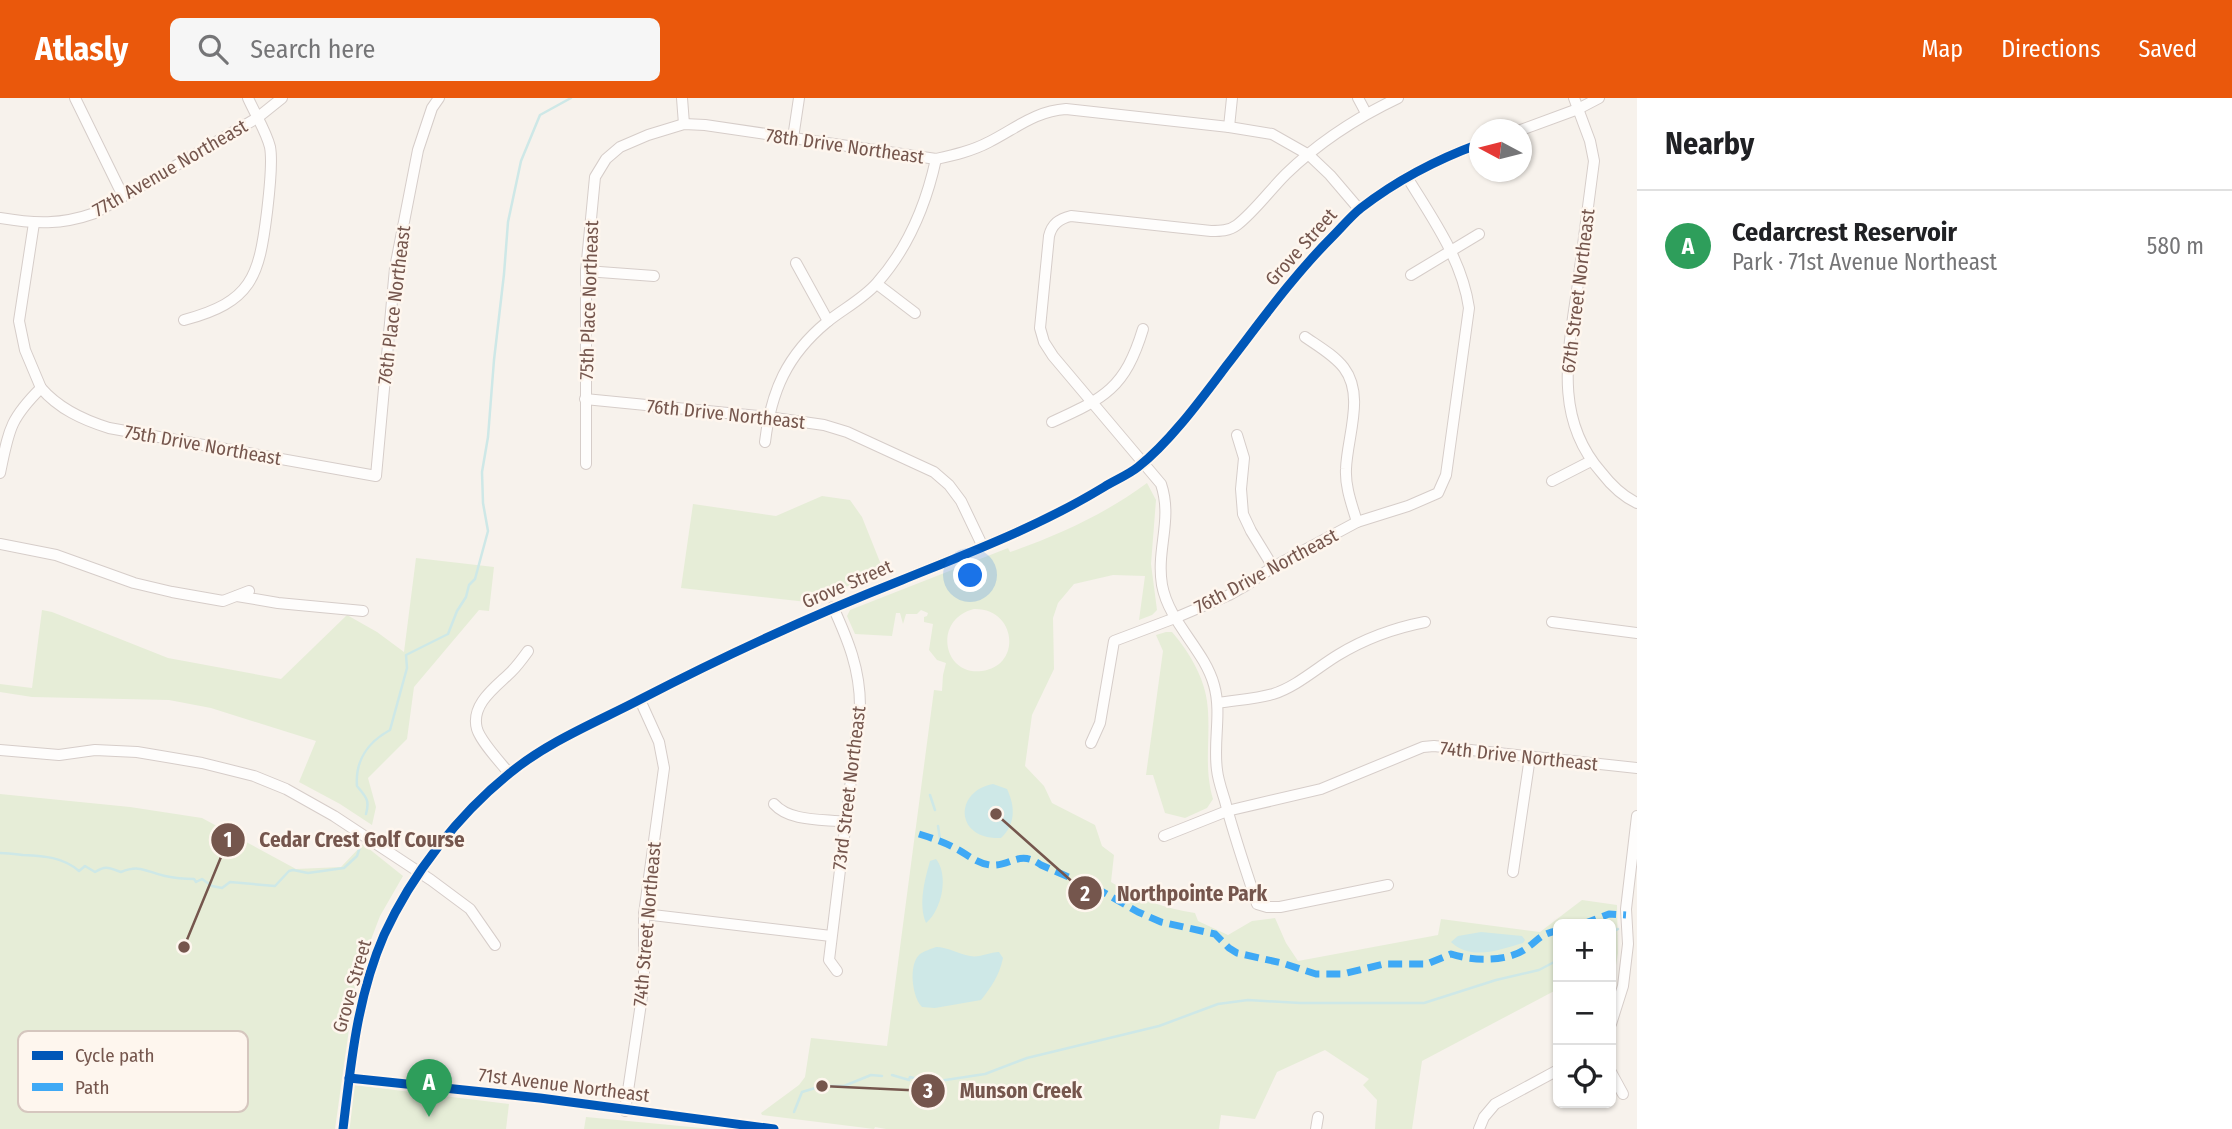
<!DOCTYPE html>
<html lang="en">
<head>
<meta charset="utf-8">
<style>
	:root { --surface:#fff; --page:#f6f6f6; --text:#202124; --muted:#757577; --line:#e0e0e0; --accent:#ea580c }
	body { margin:0; font-family:"Fira Sans Condensed",sans-serif; background:var(--page); color:var(--text) }
	.controls { position:absolute; right:21px; bottom:21px; display:grid; overflow:hidden; border-radius:10px; box-shadow:0 2px 5px #0004 }
	.controls button { width:63px; height:63px; display:grid; place-items:center; padding:0; border:0; border-bottom:2px solid var(--line); background:var(--surface); color:var(--text); font:35px sans-serif }
	.compass { position:absolute; left:1469px; top:21px; width:63px; height:63px; border-radius:50%; background:var(--surface); box-shadow:0 2px 5px #0004; rotate:277deg }
	.you { position:absolute; left:971px; top:478px; width:24px; height:24px; margin:-18px; border:5px solid #fff; border-radius:50%; background:#1a73e8; box-shadow:0 0 0 10px #1a73e833 }
	.badge { display:grid; place-items:center; width:46px; height:46px; border-radius:50%; background:var(--accent); color:#fff; font-size:23px; font-weight:700 }
	.pin { position:absolute; translate:-50% -58px; filter:drop-shadow(0 2px 4px #0008) }
	.pin::after { content:''; position:absolute; top:37px; width:24px; height:21px; background:inherit; clip-path:polygon(0 0,100% 0,50% 100%) }
	.list { margin:0; padding:0; list-style:none }
	h2 { display:flex; justify-content:space-between; align-items:center; height:91px; margin:0; padding:0 28px; font-size:30px }
	h2 small { font-size:23px; font-weight:400; color:var(--muted) }
	.list li { display:grid; grid-template-columns:46px 1fr auto; gap:21px; align-items:center; box-sizing:border-box; height:112px; padding:0 28px; border-top:2px solid var(--line) }
	.list b { display:block; font-size:26px; white-space:nowrap }
	.list p { margin:0; font-size:23px; white-space:nowrap; color:var(--muted) }
	.list em { font-size:23px; font-style:normal; color:var(--muted) }
	.icon { flex:none; width:38px; height:38px; fill:none; stroke:currentColor; stroke-width:2; stroke-linecap:round; stroke-linejoin:round }
	.map { position:relative; flex:none; width:1637px; height:1031px; overflow:hidden }
	header { display:flex; align-items:center; gap:42px; box-sizing:border-box; height:98px; padding:0 35px; background:var(--accent); color:#fff }
	header strong { font-size:33px }
	nav { display:flex; gap:38px; margin-inline-start:auto; font-size:24px }
	.search { width:490px; height:63px; background:var(--page); display:flex; align-items:center; gap:18px; box-sizing:border-box; padding:0 24px; border-radius:10px; color:var(--muted); font-size:26px }
	main { display:flex }
	aside { flex:1; background:var(--surface) }
	.map>svg:first-child { display:block }
</style>
</head>
<body>
<header>
<strong>Atlasly</strong>
<div class="search"><svg class="icon" aria-label="search" viewBox="0 0 24 24"><circle cx="10" cy="10" r="6"/><path d="M15 15l6 6"/></svg>Search here</div>
<nav><a>Map</a><a>Directions</a><a>Saved</a></nav>
</header>
<main>
<div class="map">
<svg width="1637" height="1031" viewBox="0 0 1637 1031">
	<rect width="100%" height="100%" fill="#f7f2ec"/>
	<!-- green -->
	<g fill="#e6edd7" fill-rule="evenodd">
		<path d="M1147,385L1156,402L1151,466L1157,512L1152,517L1139,522L1145,478L1113,477L1074,486L1058,505L1053,520L1054,571L1032,617L1025,668L1044,688L1052,705L1095,727L1102,748L1114,757L1111,784C1137,801 1164,810 1195,815L1198,823L1228,837L1252,823L1275,820L1286,845L1298,863L1438,837L1441,821L1540,834L1582,802L1617,807L1618,855L1611,898V826H1558V891L1422,963L1412,1031H1375L1377,1002L1363,987L1369,981L1325,952L1277,974L1255,1021L1221,1017L1219,1031H886L875,1029L874,1031L762,1017L761,1015L799,987L805,979L811,940L887,948L934,592L942,593L943,577L946,565L937,562L929,552L933,526L924,524V519L927,518L928,515L921,512L917,516H906L903,526L900,515H896L892,538L855,536L847,518L850,512L1008,450L1010,454C1059,437 1105,416 1147,385ZM974,511C1017,510 1022,568 982,573C942,578 933,521 974,511Z"/>
		<path d="M822,398L850,402L862,419L884,474L807,504L681,490L693,406L776,418Z"/>
		<path d="M416,460L494,469L489,513L479,512L414,589L407,641L368,680L376,709L372,727L340,706L299,684L316,643L211,610L169,602L32,599L0,594V586L32,590L42,512L52,514L168,560L281,581L347,517L377,534L404,554Z"/>
		<path d="M1166,534H1172C1191,556 1207,584 1208,613C1210,645 1204,670 1213,701L1207,710L1185,720L1165,715L1153,677H1146L1163,553L1156,537Z"/>
		<path d="M0,696L130,709L202,720L296,771L341,769L363,746L403,778L380,818L356,881L335,1031H0Z"/>
		<path d="M354,987L509,1006L506,1031H349Z"/>
		<path d="M586,1019L712,1031H584Z"/>
	</g>
	<!-- water -->
	<g fill="#cee8e7">
		<path d="M993,686L1007,691C1015,708 1016,726 1001,740C954,742 954,693 993,686Z"/>
		<path d="M936,761C949,777 942,812 926,825C918,806 925,781 930,763Z"/>
		<path d="M1481,834L1522,838L1525,842L1523,845C1499,852 1471,863 1451,844L1458,838Z"/>
		<path d="M936,849C948,849 958,856 970,858C980,860 989,854 999,854L1003,860C999,878 992,888 981,902L935,910L922,909C912,899 908,866 920,856C924,853 931,851 936,849Z"/>
	</g>
	<g fill="none" stroke-linecap="round" stroke-linejoin="round">
		<!-- stream -->
		<g stroke="#cee8e7" stroke-width="2.5">
			<path d="M930,697L935,712"/>
			<path d="M366,716C370,702 366,699 357,688C355,663 368,644 390,632L407,570L406,557L448,536L457,513L466,499L469,487L475,481L488,433L483,405L482,374L488,339L494,262L504,176L508,124L521,63L540,17L571,0"/>
			<path d="M938,728L940,741"/>
			<path d="M0,755C8,755 15,756 23,757C44,758 63,759 79,773L85,768L95,774C108,766 110,771 121,774C141,766 146,774 165,778C174,780 184,781 194,781L196,784L202,781L212,788L222,790L230,784L275,788L289,773L293,772L308,775L344,770L357,758L360,749"/>
			<path d="M1611,834L1618,831"/>
			<path d="M892,977L909,982L910,979L918,981L930,978L939,983L985,976L1027,960L1159,928L1218,906L1248,902L1300,905H1424L1496,882L1539,872L1558,862"/>
			<path d="M794,1014L802,994L822,988H844L871,977L882,978"/>
		</g>
		<!-- minor casing -->
		<g stroke="#d6cdc9" stroke-width="12">
			<g id="minor">
				<path d="M75,0L123,98"/>
				<path d="M682,0L684,26"/>
				<path d="M1358,0L1366,15"/>
				<path d="M1574,0L1590,43L1594,63C1589,104 1583,144 1578,185C1569,252 1552,318 1601,374C1611,387 1622,398 1637,405"/>
				<path d="M1229,29L1232,0"/>
				<path d="M1521,32L1578,11L1599,0"/>
				<path d="M793,40L799,0"/>
				<path d="M0,120C35,126 61,127 95,115L257,20L282,0"/>
				<path d="M796,165L828,223"/>
				<path d="M586,173L654,178"/>
				<path d="M1411,177L1479,136"/>
				<path d="M877,186L915,215"/>
				<path d="M184,222C252,204 259,179 267,114C269,97 273,65 270,49C266,33 255,16 248,0"/>
				<path d="M1305,239C1318,248 1334,257 1344,270C1365,298 1347,339 1346,371C1345,389 1352,407 1357,424"/>
				<path d="M41,290C59,311 83,322 109,330L376,378L395,170L418,52L432,10L439,0"/>
				<path d="M585,301L768,319L824,327L847,334L934,374L949,387L961,403L983,449"/>
				<path d="M1052,324C1105,300 1125,290 1143,231"/>
				<path d="M1237,337L1244,360L1241,391L1243,416L1251,433L1273,469"/>
				<path d="M765,344C771,293 787,257 827,224C843,211 863,201 877,185C909,149 926,107 936,61"/>
				<path d="M586,366V173L595,79L606,61L620,49L648,37L684,26L705,27L936,61C954,57 972,53 989,44C1015,31 1035,13 1066,11L1229,29L1272,36L1309,57L1330,77L1359,111"/>
				<path d="M0,375C9,332 9,322 41,290L25,252L19,223L34,125"/>
				<path d="M1552,383L1591,363"/>
				<path d="M0,446L56,457L134,485L172,494L223,503L249,493"/>
				<path d="M237,498L278,505L363,513"/>
				<path d="M833,509C848,542 860,571 860,608L829,862L837,873"/>
				<path d="M1552,524L1637,535"/>
				<path d="M1218,605C1236,602 1255,601 1273,596C1296,589 1318,569 1338,557C1366,540 1394,530 1425,524"/>
				<path d="M1091,645L1100,625L1114,543L1175,520L1229,497L1245,488L1273,469L1357,424L1408,408L1438,395L1446,377L1469,210C1462,161 1432,120 1407,79"/>
				<path d="M0,652L59,657L95,652L137,654L202,665L254,678L286,691L334,718L431,782L470,811L495,847"/>
				<path d="M509,675C500,664 481,644 477,631C470,606 497,588 511,574C518,567 523,560 528,553"/>
				<path d="M774,706C790,724 823,721 846,724"/>
				<path d="M1164,738L1227,713L1321,691L1423,649L1434,648L1637,670"/>
				<path d="M1513,774L1530,659"/>
				<path d="M1388,787L1280,809H1267L1257,806C1246,772 1234,738 1225,703C1222,693 1218,682 1217,672C1213,643 1222,615 1214,587C1204,551 1169,525 1162,487C1156,451 1173,422 1161,386L1053,258L1044,244L1040,230L1049,138C1052,126 1059,121 1071,118L1211,133C1220,133 1229,133 1237,127C1254,114 1270,92 1286,76C1318,45 1358,19 1398,0"/>
				<path d="M644,816L831,838"/>
				<path d="M1611,926L1623,888L1628,846L1626,811L1637,718"/>
				<path d="M1611,974L1623,996"/>
				<path d="M349,980L540,1000L774,1031"/>
				<path d="M625,1013L644,885V816L664,670L659,644L640,602"/>
				<path d="M343,1031C351,965 357,899 384,837C412,776 458,717 510,675C549,643 597,624 641,601C726,557 813,517 902,482C971,454 1040,428 1104,389C1115,382 1128,377 1138,369C1170,344 1202,300 1227,267C1261,223 1293,178 1333,138C1342,129 1351,118 1361,110C1396,83 1438,61 1479,46"/>
				<path d="M1316,1031L1318,1019"/>
				<path d="M1479,1031L1484,1019L1495,1006L1558,972"/>
			</g>
		</g>
		<!-- minor -->
		<use href="#minor" stroke="#fefdfc" stroke-width="10"/>
		<!-- quiet -->
		<g stroke="#3fa9f5" stroke-width="7" stroke-dasharray="14 7" stroke-linecap="butt">
			<path d="M919,736C932,740 944,744 955,750C967,756 976,765 990,767C1011,769 1019,751 1041,767L1103,794L1138,814L1161,824L1215,836L1229,850L1237,855L1282,865L1316,876H1343L1384,866H1427L1451,856C1472,863 1505,864 1524,852C1538,843 1540,835 1558,833"/>
			<path d="M1583,826L1609,816L1626,817"/>
		</g>
		<!-- cycleway casing -->
		<g stroke="#fef6ee" stroke-width="13">
			<g id="cycleway">
				<path d="M349,980L540,1000L774,1031"/>
				<path d="M343,1031C351,965 357,899 384,837C412,776 458,717 510,675C549,643 597,624 641,601C726,557 813,517 902,482C971,454 1040,428 1104,389C1115,382 1128,377 1138,369C1170,344 1202,300 1227,267C1261,223 1293,178 1333,138C1342,129 1351,118 1361,110C1396,83 1438,61 1479,46"/>
			</g>
		</g>
		<!-- cycleway -->
		<use href="#cycleway" stroke="#0057b8" stroke-width="9"/>
	</g>
	<g text-anchor="middle" dominant-baseline="central" stroke-width="5" stroke-linejoin="round" paint-order="stroke">
		<!-- street labels -->
		<g font-size="19" fill="#75564d" stroke="#fef6ee">
			<text transform="translate(845 48) rotate(8)">78th Drive Northeast</text>
			<text transform="translate(170 70) rotate(-30)">77th Avenue Northeast</text>
			<text transform="translate(1301 149) rotate(-48)">Grove Street</text>
			<text transform="translate(1578 193) rotate(-83)">67th Street Northeast</text>
			<text transform="translate(589 202) rotate(-88)">75th Place Northeast</text>
			<text transform="translate(394 207) rotate(-83)">76th Place Northeast</text>
			<text transform="translate(726 316) rotate(6)">76th Drive Northeast</text>
			<text transform="translate(203 347) rotate(10)">75th Drive Northeast</text>
			<text transform="translate(1266 473) rotate(-28)">76th Drive Northeast</text>
			<text transform="translate(847 486) rotate(-23)">Grove Street</text>
			<text transform="translate(1519 658) rotate(6)">74th Drive Northeast</text>
			<text transform="translate(849 690) rotate(-83)">73rd Street Northeast</text>
			<text transform="translate(647 826) rotate(-85)">74th Street Northeast</text>
			<text transform="translate(352 888) rotate(-74)">Grove Street</text>
			<text transform="translate(564 987) rotate(7)">71st Avenue Northeast</text>
		</g>
	</g>
	<!-- legend -->
	<rect x="18" y="933" width="230" height="81" rx="10" fill="#fef6ee" stroke="#d5c6be" stroke-width="2"/>
	<rect x="32" y="953" width="31" height="9" fill="#0057b8"/>
	<rect x="32" y="985" width="31" height="8" fill="#3fa9f5"/>
	<g font-size="19" fill="#75564d">
		<text x="75" y="964">Cycle path</text>
		<text x="75" y="996">Path</text>
	</g>
	<!-- callouts -->
	<path fill="none" stroke="#75564d" stroke-width="2.5" d="M184 849L228 742M996 716L1085 795M822 988L928 993"/>
	<g fill="#75564d" stroke="#fef6ee" stroke-width="2.5">
		<circle cx="184" cy="849" r="7"/>
		<circle cx="996" cy="716" r="7"/>
		<circle cx="822" cy="988" r="7"/>
		<circle cx="228" cy="742" r="18"/>
		<circle cx="1085" cy="795" r="18"/>
		<circle cx="928" cy="993" r="18"/>
	</g>
	<g font-size="21" text-anchor="middle" font-weight="bold" fill="#fff">
		<text x="228" y="749">1</text>
		<text x="1085" y="803">2</text>
		<text x="928" y="1000">3</text>
	</g>
	<g font-size="21" text-anchor="middle" font-weight="bold" fill="#75564d" stroke="#fef6ee" stroke-width="5" stroke-linejoin="round" paint-order="stroke">
		<text x="362" y="749">Cedar Crest Golf Course</text>
		<text x="1192" y="803">Northpointe Park</text>
		<text x="1021" y="1000">Munson Creek</text>
	</g>
</svg>
<div class="controls">
<button>+</button>
<button>−</button>
<button><svg class="icon" aria-label="locate" viewBox="0 0 24 24"><circle cx="12" cy="12" r="6"/><path d="M12 2v4M12 18v4M2 12h4M18 12h4"/></svg></button>
</div>
<svg class="compass" viewBox="-18 -18 36 36"><path d="M0-13l5 13h-10z" fill="#e53935"/><path d="M0 13l5-13h-10z" fill="#757577"/></svg>
<div class="you"></div>
<div class="pin badge" style="left:429px;top:1019px;background:#2e9e5b">A</div>
</div>
<aside>
<h2>Nearby<small></small></h2>
<ul class="list">
<li><span class="badge" style="background:#2e9e5b">A</span><div><b>Cedarcrest Reservoir</b><p>Park · 71st Avenue Northeast</p></div><em>580 m</em></li>
</ul>
</aside>
</main>
</body>
</html>
